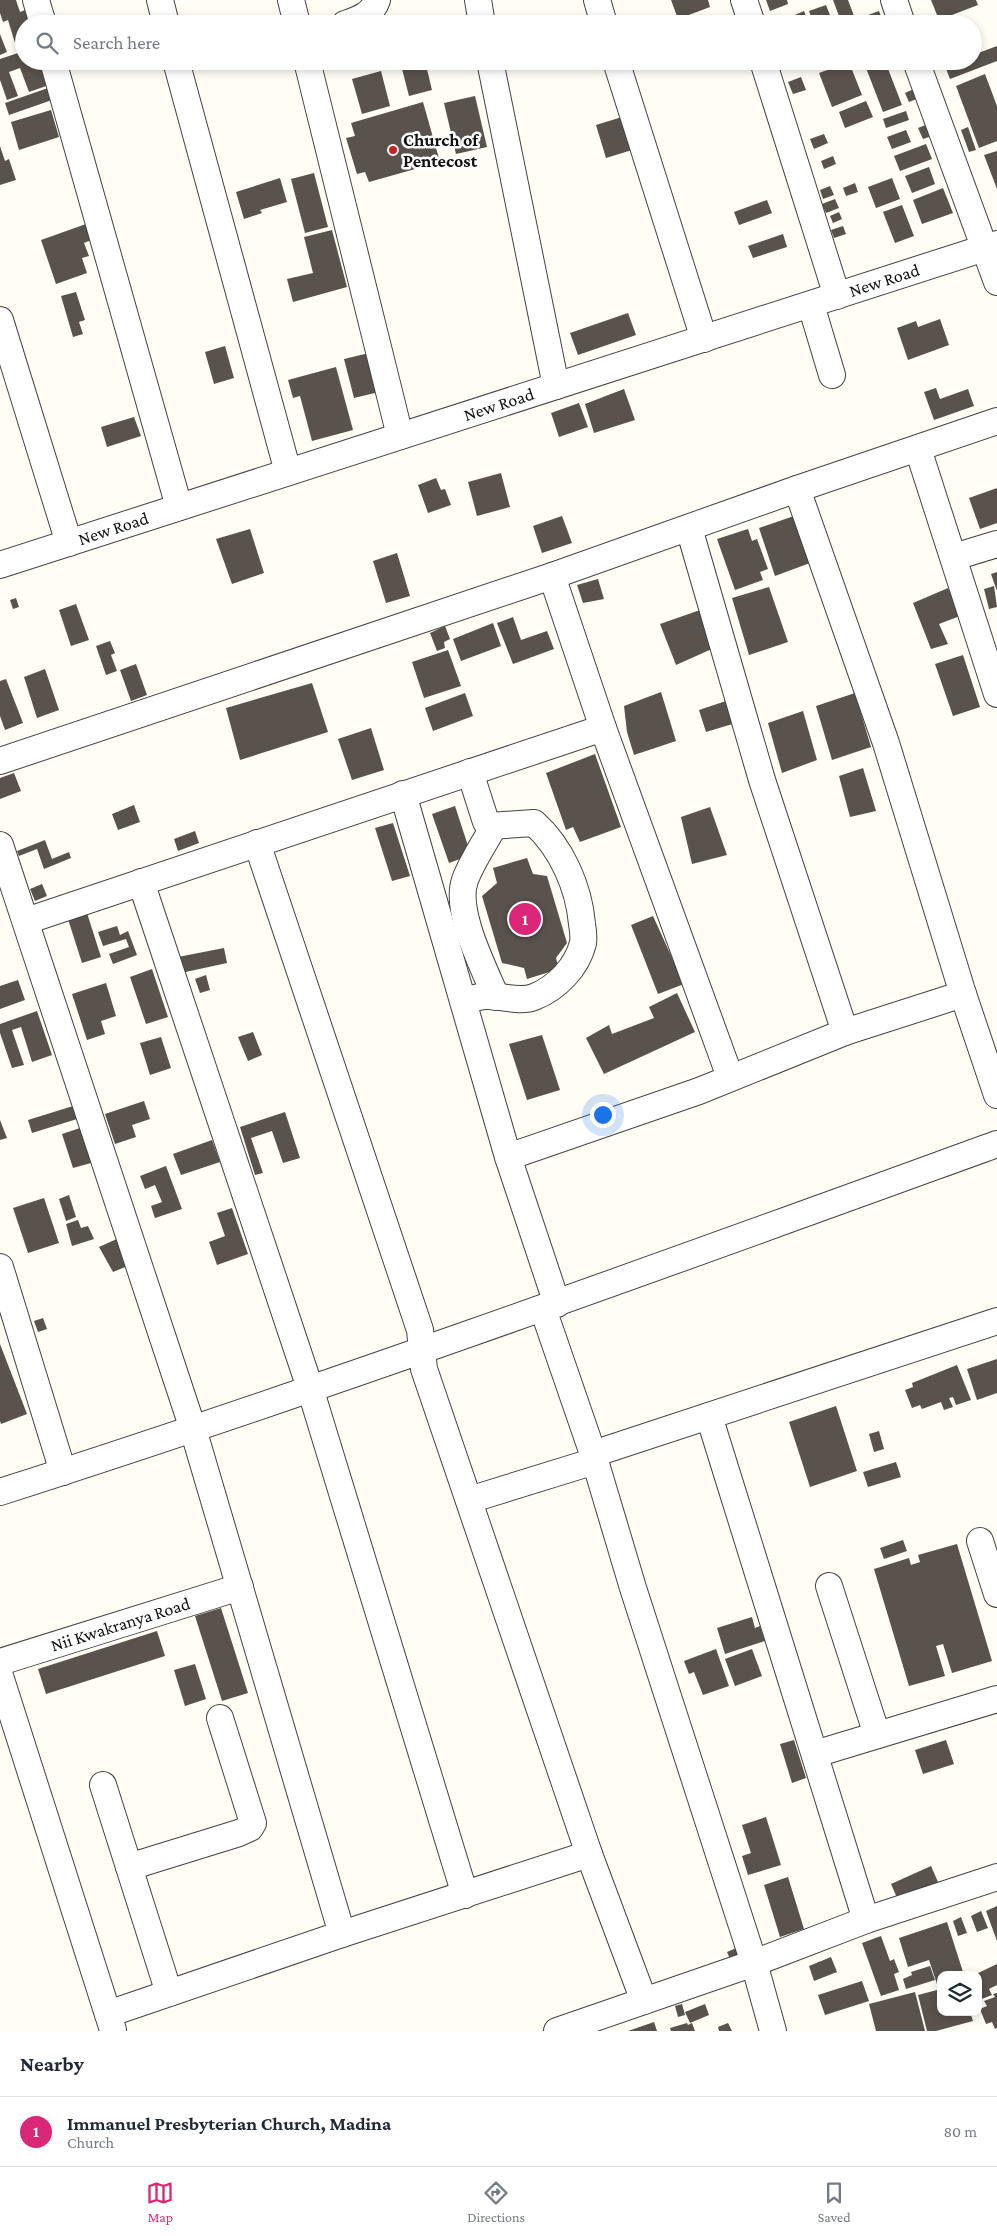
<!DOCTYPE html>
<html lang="en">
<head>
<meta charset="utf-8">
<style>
	:root { --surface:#fff; --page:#f2f2f3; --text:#1f2937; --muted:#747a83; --line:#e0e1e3; --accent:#db2777 }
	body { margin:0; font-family:"Crimson Pro",serif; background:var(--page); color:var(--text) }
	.controls { position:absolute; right:15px; bottom:15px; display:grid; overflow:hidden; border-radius:10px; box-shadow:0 2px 8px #0003 }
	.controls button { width:45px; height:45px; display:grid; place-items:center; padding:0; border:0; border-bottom:1px solid var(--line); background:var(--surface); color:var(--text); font:25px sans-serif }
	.you { position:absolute; left:602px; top:1114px; width:18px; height:18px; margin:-12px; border:4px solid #fff; border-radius:50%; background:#1a73e8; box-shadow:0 0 0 8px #1a73e833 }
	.badge { display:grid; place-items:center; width:32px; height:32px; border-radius:50%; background:var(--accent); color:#fff; font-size:16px; font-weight:700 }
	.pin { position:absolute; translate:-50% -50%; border:2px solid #fff; box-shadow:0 1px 5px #0006 }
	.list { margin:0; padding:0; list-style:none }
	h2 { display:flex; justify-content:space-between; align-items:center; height:65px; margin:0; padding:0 20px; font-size:21px }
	h2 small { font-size:16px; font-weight:400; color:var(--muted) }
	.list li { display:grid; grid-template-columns:32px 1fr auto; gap:15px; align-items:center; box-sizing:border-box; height:70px; padding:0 20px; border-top:1px solid var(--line) }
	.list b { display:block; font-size:19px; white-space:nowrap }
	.list p { margin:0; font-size:16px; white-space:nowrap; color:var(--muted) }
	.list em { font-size:16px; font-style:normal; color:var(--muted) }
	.icon { flex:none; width:28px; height:28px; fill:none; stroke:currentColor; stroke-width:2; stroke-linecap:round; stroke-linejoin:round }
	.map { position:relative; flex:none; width:997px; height:2031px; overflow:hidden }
	.search { position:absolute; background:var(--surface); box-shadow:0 2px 8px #0003; left:15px; right:15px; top:15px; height:55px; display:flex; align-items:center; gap:12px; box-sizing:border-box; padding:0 18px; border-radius:28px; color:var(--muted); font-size:19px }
	.sheet { height:135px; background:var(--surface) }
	nav { display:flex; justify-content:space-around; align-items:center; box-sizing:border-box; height:70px; border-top:1px solid var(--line); background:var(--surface); font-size:14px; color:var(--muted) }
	nav a { display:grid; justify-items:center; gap:2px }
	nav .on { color:var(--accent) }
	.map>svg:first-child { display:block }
</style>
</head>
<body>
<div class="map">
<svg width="997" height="2031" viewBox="0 0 997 2031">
	<rect width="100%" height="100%" fill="#fffdf4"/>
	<!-- building -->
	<g fill="#5a524c">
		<path d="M0,0H16L20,12L25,10L30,24H24V41L15,43L8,20L3,22L0,13Z"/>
		<path d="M671,0H708L710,7L678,19Z"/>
		<path d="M766,0H787L788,4L770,11Z"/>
		<path d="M833,0H848L857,24H842Z"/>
		<path d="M931,0H976L978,5L939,20Z"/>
		<path d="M826,5L833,23L814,24L809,11Z"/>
		<path d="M804,11L809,24H790L788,18Z"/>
		<path d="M879,11L884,24H863L860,18Z"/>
		<path d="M139,16L142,24H117V23Z"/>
		<path d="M0,34L7,52L0,55Z"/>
		<path d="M997,46V61L950,79L945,66L957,61H973V55Z"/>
		<path d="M24,51V61H41L49,85L29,92L20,68L9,72L18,96L7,100L0,80V59Z"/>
		<path d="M120,61H136V62L121,66Z"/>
		<path d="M400,61H425L432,90L409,96Z"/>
		<path d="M885,61L902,105L883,112L866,68Z"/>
		<path d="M897,61H910V63L899,68Z"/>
		<path d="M849,62L862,95L832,107L819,73Z"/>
		<path d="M381,71L390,106L362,114L352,79Z"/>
		<path d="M985,74L997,106V141L979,148L956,86Z"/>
		<path d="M801,77L806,90L793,94L788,82Z"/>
		<path d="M48,88L52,100L9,115L5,103Z"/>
		<path d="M916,88L919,98L909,102L905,93Z"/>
		<path d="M475,96L487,147L456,154L444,103Z"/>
		<path d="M866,101L873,117L845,128L839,112Z"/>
		<path d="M423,102L440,162L369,182L365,172L357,174L346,138L355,136L351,123Z"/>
		<path d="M51,110L59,137L19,150L11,122Z"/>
		<path d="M906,111L909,120L886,128L883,119Z"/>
		<path d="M622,117L632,150L606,158L596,125Z"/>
		<path d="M936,121L941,133L923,139L918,128Z"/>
		<path d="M968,127L976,150L969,152L961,130Z"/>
		<path d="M906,130L911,142L892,149L887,137Z"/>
		<path d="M824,134L828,143L814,149L810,139Z"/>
		<path d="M926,144L932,159L900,171L894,156Z"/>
		<path d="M0,146L5,161L9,159L16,180L0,185Z"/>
		<path d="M997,151V189L984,155Z"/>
		<path d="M833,156L836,164L824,169L821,161Z"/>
		<path d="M929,167L935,184L912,193L905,176Z"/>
		<path d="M314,173L328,227L305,233L291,179Z"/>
		<path d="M280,178L287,202L260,210L262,213L244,219L236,192Z"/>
		<path d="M892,178L900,199L876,208L868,187Z"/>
		<path d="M855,183L858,192L846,196L843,188Z"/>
		<path d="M830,186L834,195L823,199L820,190Z"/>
		<path d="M943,188L953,213L922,224L913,200Z"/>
		<path d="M835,199L839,208L826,213L822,204Z"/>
		<path d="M767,200L772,213L739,225L734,212Z"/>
		<path d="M902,205L914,236L895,243L883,212Z"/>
		<path d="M839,212L842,219L833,223L830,216Z"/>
		<path d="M86,224L91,240L84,243L89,256L82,258L87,273L56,284L41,240Z"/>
		<path d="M843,226L846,234L834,238L831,230Z"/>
		<path d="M332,230L347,287L293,302L287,279L313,273L304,237Z"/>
		<path d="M783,234L787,247L753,258L748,246Z"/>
		<path d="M76,292L85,320L79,322L83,334L73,337L61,296Z"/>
		<path d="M628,313L636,335L578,355L570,333Z"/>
		<path d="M940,319L949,345L908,360L897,328L916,321L918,327Z"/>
		<path d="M225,346L234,378L214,384L205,352Z"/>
		<path d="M369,353L379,392L354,398L344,359Z"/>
		<path d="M336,367L353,430L312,441L300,396L293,398L288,380Z"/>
		<path d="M936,388L940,399L968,389L974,406L934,420L924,392Z"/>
		<path d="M624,389L635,420L594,433L585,404Z"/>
		<path d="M579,403L588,427L559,437L551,413Z"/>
		<path d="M134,417L141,436L107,447L101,427Z"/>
		<path d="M501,473L510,507L477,516L468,482Z"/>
		<path d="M436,478L441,490L445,489L451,505L428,513L418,485Z"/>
		<path d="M997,488V523L980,529L969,498Z"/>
		<path d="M562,516L572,543L542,553L533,526Z"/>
		<path d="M794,516L810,563L775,576L759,528Z"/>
		<path d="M250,529L264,573L232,584L216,539Z"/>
		<path d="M748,529L752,541L757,539L768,569L760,572L763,580L735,590L717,539Z"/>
		<path d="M397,553L410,596L386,603L373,561Z"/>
		<path d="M997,572V591L991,574Z"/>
		<path d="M598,579L604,599L583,603L577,585Z"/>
		<path d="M994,586L997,607L989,609L984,589Z"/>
		<path d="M769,587L788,642L749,655L732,598Z"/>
		<path d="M948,588L960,616L939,624L948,644L931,649L913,603Z"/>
		<path d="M16,598L19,607L13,609L10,600Z"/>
		<path d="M76,604L89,640L71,646L59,610Z"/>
		<path d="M703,609L714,648L676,665L660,624Z"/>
		<path d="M513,617L521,640L547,631L554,649L513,664L497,623Z"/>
		<path d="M493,623L501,646L461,661L453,639Z"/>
		<path d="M445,626L450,639L444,642L445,648L437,651L430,633Z"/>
		<path d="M110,641L115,653L111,655L117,671L106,675L96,646Z"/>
		<path d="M448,650L461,686L424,698L412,662Z"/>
		<path d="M963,655L980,707L953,716L935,664Z"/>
		<path d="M136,664L147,695L131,701L120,670Z"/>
		<path d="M45,669L59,710L37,718L24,677Z"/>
		<path d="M6,679L23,723L5,730L0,716V681Z"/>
		<path d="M312,683L328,732L240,760L226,708Z"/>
		<path d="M661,692L676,741L634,755L627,732L624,706Z"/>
		<path d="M465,693L473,716L433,731L425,708Z"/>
		<path d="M855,693L871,747L832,760L816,706Z"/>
		<path d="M732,699L739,722L706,732L699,710Z"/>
		<path d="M803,711L817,760L782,773L768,723Z"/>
		<path d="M371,728L384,770L352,780L338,739Z"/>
		<path d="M595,754L621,827L580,842L573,827L566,830L546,773Z"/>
		<path d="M863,768L876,811L850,817L839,776Z"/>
		<path d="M14,773L21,791L0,799V778Z"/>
		<path d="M134,805L140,822L118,830L112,814Z"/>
		<path d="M455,806L471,855L449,863L432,814Z"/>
		<path d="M710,807L727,855L692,864L681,817Z"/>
		<path d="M393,823L410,876L392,881L375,828Z"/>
		<path d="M195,831L199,843L178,851L174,839Z"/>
		<path d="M45,840L52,859L69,852L71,858L44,869L37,849L19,856L17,851Z"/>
		<path d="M527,858L533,874L547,876L567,943L556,958L559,969L527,979L524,968L502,963L482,896L497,883L493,868Z"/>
		<path d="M42,884L47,896L35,901L30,889Z"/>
		<path d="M87,913L101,957L82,963L68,919Z"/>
		<path d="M653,916L684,984L658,994L631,925Z"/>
		<path d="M117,926L120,935L128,931L137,955L113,964L109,954L129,947L126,939L103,946L98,932Z"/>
		<path d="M224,948L227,963L181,973L178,957Z"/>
		<path d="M152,969L168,1017L146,1024L130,977Z"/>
		<path d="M206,975L210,990L200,993L195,979Z"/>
		<path d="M18,980L25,1000L0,1009V986Z"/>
		<path d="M106,983L116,1016L101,1021L105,1034L87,1040L72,994Z"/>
		<path d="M677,993L695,1032L604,1074L586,1038L609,1025L612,1034L654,1018L649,1007Z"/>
		<path d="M37,1011L52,1055L32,1062L21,1027L12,1030L24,1065L12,1068L0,1033V1024Z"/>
		<path d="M253,1032L262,1055L248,1061L238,1037Z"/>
		<path d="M542,1035L560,1090L527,1100L509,1044Z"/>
		<path d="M161,1037L171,1068L150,1075L140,1043Z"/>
		<path d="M144,1101L150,1119L132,1125L136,1137L115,1144L105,1114Z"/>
		<path d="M73,1106L77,1119L32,1133L28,1120Z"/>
		<path d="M285,1112L300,1158L283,1163L272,1131L251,1138L263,1173L255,1175L240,1127Z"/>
		<path d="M0,1120L7,1138L0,1140Z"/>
		<path d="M80,1128L91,1163L73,1168L62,1134Z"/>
		<path d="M212,1140L220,1162L181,1175L173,1154Z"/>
		<path d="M166,1166L182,1209L155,1218L151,1206L162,1202L155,1185L145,1189L140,1176Z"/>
		<path d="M69,1195L76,1217L66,1221L59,1199Z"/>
		<path d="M44,1198L59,1243L28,1253L13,1208Z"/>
		<path d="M232,1208L248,1254L217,1265L209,1242L225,1236L217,1213Z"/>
		<path d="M78,1220L81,1228L88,1226L94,1239L72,1246L66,1224Z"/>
		<path d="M119,1238L130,1265L113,1272L99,1247Z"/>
		<path d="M43,1318L47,1329L38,1332L34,1321Z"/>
		<path d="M0,1344L27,1414L1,1424L0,1421Z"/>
		<path d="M997,1359V1393L977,1400L967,1369Z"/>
		<path d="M957,1365L971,1400L956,1405L953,1397L949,1398L953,1407L944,1410L941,1402L922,1409L920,1405L912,1408L905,1390L913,1387L912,1383Z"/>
		<path d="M836,1406L857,1471L810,1487L789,1422Z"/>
		<path d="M879,1431L884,1449L874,1452L869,1434Z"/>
		<path d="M896,1462L901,1477L868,1487L863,1472Z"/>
		<path d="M903,1540L907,1551L884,1559L880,1548Z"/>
		<path d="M957,1544L992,1661L952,1673L943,1644L936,1646L945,1676L909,1686L874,1569L909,1558L911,1565L920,1562L918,1555Z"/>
		<path d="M221,1608L248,1693L222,1701L195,1616Z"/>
		<path d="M752,1617L755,1628L760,1626L765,1641L725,1654L717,1628Z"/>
		<path d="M157,1631L165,1656L46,1694L38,1669Z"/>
		<path d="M716,1649L729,1686L703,1695L694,1672L689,1674L684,1661Z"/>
		<path d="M752,1649L762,1676L735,1686L725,1659Z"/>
		<path d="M195,1664L206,1699L185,1706L174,1670Z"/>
		<path d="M794,1740L806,1778L792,1783L780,1744Z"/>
		<path d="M946,1740L954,1764L923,1774L915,1750Z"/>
		<path d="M766,1817L781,1865L748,1875L742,1856L751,1853L742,1825Z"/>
		<path d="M931,1866L938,1882L898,1900L891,1884Z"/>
		<path d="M788,1877L804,1929L780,1937L764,1885Z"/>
		<path d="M997,1906V1941L986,1911Z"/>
		<path d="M981,1911L988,1928L977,1932L971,1916Z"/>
		<path d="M961,1917L967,1933L958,1936L953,1921Z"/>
		<path d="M947,1922L964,1975H941V1983L937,1984L929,1960L908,1967L899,1938Z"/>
		<path d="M881,1936L890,1961L894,1959L899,1972L894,1974L899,1990L881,1996L862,1943Z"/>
		<path d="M741,1946L744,1954L730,1959L727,1952Z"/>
		<path d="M831,1957L837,1972L814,1981L809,1966Z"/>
		<path d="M997,1964V1985L989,1989L992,1995L979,2000L978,1975H974Z"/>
		<path d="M930,1966L935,1980L906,1989L903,1979L912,1975L911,1972Z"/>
		<path d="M862,1981L869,2001L825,2015L818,1995Z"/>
		<path d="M941,1989V2012H970L973,2021L936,2031H927L918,1995Z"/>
		<path d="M915,1992L925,2031H876L869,2004Z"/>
		<path d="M997,1993V2028L995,2029L992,2022L986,2024L980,2009L987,2006L984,2001L995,1997L993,1994Z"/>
		<path d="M682,2004L685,2015L678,2017L675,2006Z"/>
		<path d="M705,2004L709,2015L690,2023L685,2012Z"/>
		<path d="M654,2022L657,2031H628Z"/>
		<path d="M687,2023L688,2025L692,2023L695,2031H671L670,2028Z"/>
		<path d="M728,2023L732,2031H719L718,2027Z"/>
	</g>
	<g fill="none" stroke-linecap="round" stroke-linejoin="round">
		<!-- minor casing -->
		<g stroke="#434343" stroke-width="28">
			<g id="minor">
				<path d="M36,0L43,24"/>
				<path d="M160,0L166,24"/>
				<path d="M291,0L297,24"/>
				<path d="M478,0L482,24"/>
				<path d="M597,0L604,24"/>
				<path d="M744,0L752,24"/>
				<path d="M894,0L902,24"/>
				<path d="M345,24C359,19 372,15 377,0"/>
				<path d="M53,61L179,507"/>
				<path d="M176,61L288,472"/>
				<path d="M307,61L400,436"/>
				<path d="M490,61L556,386"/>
				<path d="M616,61L704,339"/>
				<path d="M763,61L837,296"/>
				<path d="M916,61L997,282"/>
				<path d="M811,305L832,375"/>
				<path d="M0,320L69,543"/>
				<path d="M918,449L997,694"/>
				<path d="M797,489L886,743L963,994L997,1095"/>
				<path d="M689,528L762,780L845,1032"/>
				<path d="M954,557L997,544"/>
				<path id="s1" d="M0,565L997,244"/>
				<path d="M552,576L603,728L730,1077"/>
				<path d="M0,761L552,576L797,489L997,421"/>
				<path d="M403,794L508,1157L557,1304"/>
				<path d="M494,826C484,844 472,861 465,880C454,911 484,968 496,997"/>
				<path d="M257,843L420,1330L424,1369L589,1854L644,2001"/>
				<path d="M0,845L193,1429L342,1934"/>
				<path d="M141,882L310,1388L465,1895"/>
				<path d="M26,921L603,728"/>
				<path d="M463,1001C470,999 478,997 485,996C501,995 519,1003 534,997C557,988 577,967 583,943C584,937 583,930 582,924C579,887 561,847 534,823L489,826L486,822L470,772"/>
				<path d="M508,1157L699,1091L845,1032L963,994"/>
				<path d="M0,1267L63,1472"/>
				<path d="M543,1309L593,1454L633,1588L754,1963L773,2031"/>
				<path d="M709,1416L866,1920"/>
				<path d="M593,1454L997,1321"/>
				<path d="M0,1492C335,1385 666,1264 997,1144"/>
				<path d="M469,1500L595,1461"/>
				<path d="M980,1541L997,1594"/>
				<path d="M829,1586L877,1735"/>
				<path id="s2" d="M0,1662L240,1587"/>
				<path d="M0,1676L113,2030"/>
				<path d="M815,1754L997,1699"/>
				<path d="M103,1785L169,1993"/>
				<path d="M129,1867L239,1833L250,1828L253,1823L220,1718"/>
				<path d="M108,2014L342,1934L589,1854"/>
				<path d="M557,2031L754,1963L866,1920L997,1877"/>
			</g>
		</g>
		<!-- minor -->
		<use href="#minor" stroke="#fff" stroke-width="26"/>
	</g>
	<!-- markers -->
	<circle fill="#c72225" stroke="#fff" stroke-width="2" cx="393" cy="150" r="5"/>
	<g text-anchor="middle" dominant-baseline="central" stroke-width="5" stroke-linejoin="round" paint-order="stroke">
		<!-- poi labels -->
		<g font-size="18" font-weight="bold" fill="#101010" stroke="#fff" text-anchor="start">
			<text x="403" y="140">Church of<tspan x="403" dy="21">Pentecost</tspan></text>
		</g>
		<!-- street labels -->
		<g font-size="18" fill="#101010" stroke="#fff">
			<text stroke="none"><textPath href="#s1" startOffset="929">New Road</textPath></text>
			<text stroke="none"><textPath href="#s1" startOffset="524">New Road</textPath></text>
			<text stroke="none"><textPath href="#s1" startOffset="119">New Road</textPath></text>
			<text stroke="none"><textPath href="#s2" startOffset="126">Nii Kwakranya Road</textPath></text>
		</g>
	</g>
</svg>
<div class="controls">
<button><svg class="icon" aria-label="layers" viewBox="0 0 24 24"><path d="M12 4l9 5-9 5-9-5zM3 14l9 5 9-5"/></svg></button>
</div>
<div class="you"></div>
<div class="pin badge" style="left:525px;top:919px">1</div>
<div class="search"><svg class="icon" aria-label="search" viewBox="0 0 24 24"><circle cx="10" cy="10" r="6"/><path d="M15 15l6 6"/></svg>Search here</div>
</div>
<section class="sheet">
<h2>Nearby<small></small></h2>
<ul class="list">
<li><span class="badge">1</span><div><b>Immanuel Presbyterian Church, Madina</b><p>Church</p></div><em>80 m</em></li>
</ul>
</section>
<nav>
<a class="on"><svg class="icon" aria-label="map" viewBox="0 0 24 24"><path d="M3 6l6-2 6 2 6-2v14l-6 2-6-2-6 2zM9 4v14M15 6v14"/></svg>Map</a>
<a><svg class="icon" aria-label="directions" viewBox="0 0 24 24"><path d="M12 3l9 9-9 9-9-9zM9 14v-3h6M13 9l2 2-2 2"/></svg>Directions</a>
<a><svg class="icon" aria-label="saved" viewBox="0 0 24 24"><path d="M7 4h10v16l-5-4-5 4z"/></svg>Saved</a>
</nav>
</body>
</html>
